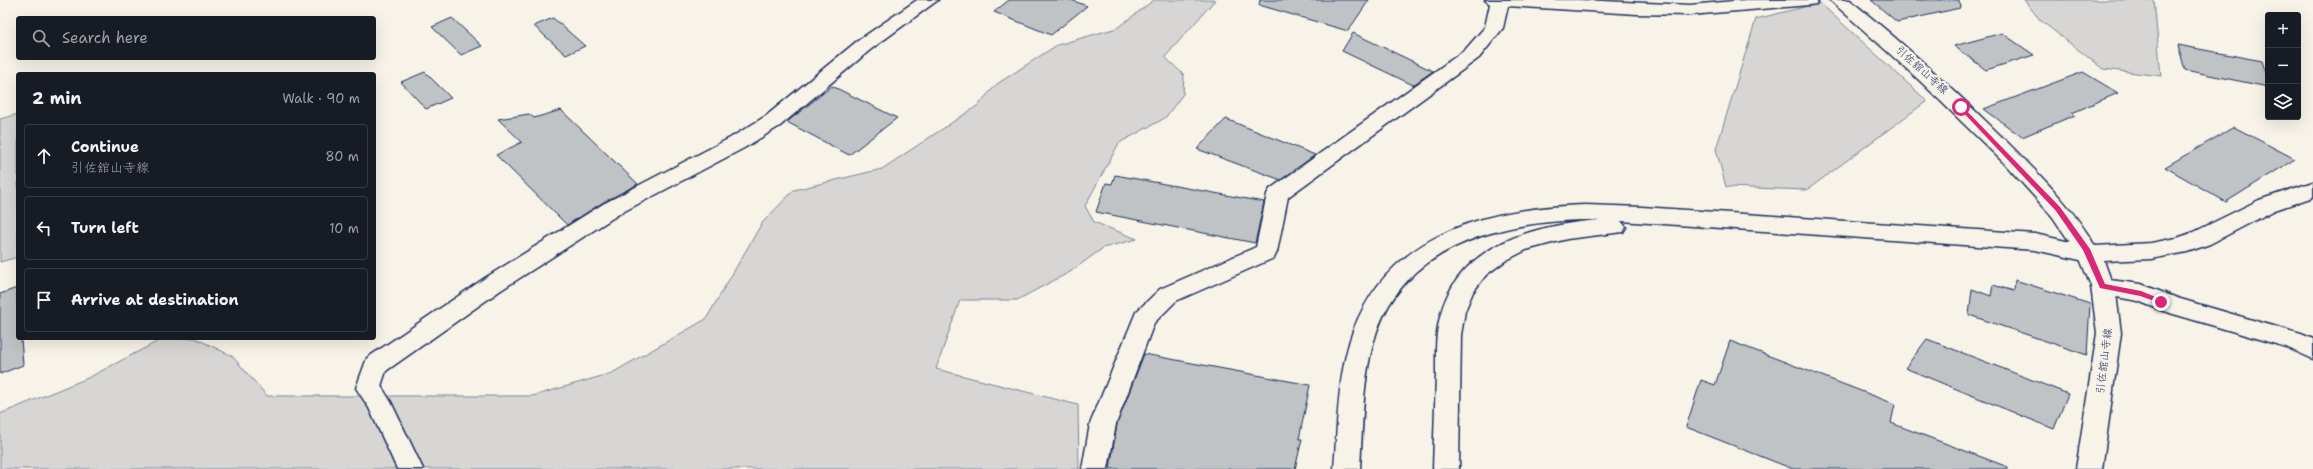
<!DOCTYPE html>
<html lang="en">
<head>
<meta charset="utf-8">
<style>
	:root { --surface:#171b24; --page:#242831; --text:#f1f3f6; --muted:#9ea1a6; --line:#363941 }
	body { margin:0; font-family:"Shantell Sans","Klee One",sans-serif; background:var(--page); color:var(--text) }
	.controls { position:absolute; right:12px; top:12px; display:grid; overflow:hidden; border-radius:4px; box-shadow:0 4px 16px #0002 }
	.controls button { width:36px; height:36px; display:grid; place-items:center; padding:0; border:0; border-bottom:1px solid var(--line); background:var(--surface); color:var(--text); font:20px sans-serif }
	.stop { position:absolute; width:12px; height:12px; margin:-9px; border:3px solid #db2777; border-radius:50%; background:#fff }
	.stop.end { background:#db2777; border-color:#fff; box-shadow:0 1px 4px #0008 }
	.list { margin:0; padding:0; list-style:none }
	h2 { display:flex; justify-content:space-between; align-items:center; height:52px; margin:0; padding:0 16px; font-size:17px }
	h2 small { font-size:13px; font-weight:400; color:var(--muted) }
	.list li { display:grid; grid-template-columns:26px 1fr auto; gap:12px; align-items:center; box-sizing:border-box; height:64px; margin:0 8px 8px; padding:0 8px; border:1px solid var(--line); border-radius:4px }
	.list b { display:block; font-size:15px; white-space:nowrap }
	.list p { margin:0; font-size:13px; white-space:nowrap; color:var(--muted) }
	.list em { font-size:13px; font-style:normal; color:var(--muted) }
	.icon { flex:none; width:22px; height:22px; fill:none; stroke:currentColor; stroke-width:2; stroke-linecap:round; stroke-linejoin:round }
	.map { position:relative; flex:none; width:2313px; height:469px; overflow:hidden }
	.search { position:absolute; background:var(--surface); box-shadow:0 4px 16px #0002; left:16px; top:16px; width:360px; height:44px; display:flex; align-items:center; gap:10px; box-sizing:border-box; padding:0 14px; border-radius:4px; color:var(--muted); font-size:15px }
	.panel { position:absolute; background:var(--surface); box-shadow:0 4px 16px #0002; left:16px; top:72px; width:360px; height:268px; border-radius:4px }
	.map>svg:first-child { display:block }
</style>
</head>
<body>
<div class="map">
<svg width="2313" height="469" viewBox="0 0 2313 469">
	<rect width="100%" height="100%" fill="#f7f3e8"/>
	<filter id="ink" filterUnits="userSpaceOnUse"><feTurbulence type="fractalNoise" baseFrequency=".025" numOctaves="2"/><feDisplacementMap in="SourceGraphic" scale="8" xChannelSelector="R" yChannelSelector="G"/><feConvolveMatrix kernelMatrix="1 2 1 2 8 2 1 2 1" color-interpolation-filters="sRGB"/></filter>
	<g filter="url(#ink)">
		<!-- green -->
		<g fill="#d7d6d4" stroke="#798299">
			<path d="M1154,0H1215L1165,57L1184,75L1183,94L1165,118L1119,143L1085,206L1094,222L1137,239L1103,248L1070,272L1017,300H960L936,369L1078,405L1079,469H0V414L90,377L164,338H195L232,356L267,396H533L612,373L706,319L762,223L794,190L882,169L977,106L997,84L1057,45L1117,28Z"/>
			<path d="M2024,0H2154L2161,76L2103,69L2040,20Z"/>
			<path d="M1820,3L1927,101L1807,190L1726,187L1716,149L1756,19Z"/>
			<path d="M18,114V257L0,262V119Z"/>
		</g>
		<!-- building -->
		<g fill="#c0c3c5" stroke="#1b2f5e">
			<path d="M1009,0H1071L1087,6L1051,35L994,12Z"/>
			<path d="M1260,0H1369L1348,31L1259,5Z"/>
			<path d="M1871,0H1959L1960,8L1897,22Z"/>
			<path d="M452,18L482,46L461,55L432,27Z"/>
			<path d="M553,18L585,46L566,55L534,26Z"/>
			<path d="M1353,33L1433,71L1413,85L1342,51Z"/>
			<path d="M2002,33L2034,55L1986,70L1954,46Z"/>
			<path d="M2178,45L2262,61L2268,79V87L2185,70Z"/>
			<path d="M425,72L451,98L426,109L401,82Z"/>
			<path d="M2083,72L2118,93L2072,113L2075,115L2022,137L1984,109Z"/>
			<path d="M832,86L897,118L849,155L787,122Z"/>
			<path d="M561,110L638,184L602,203L567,225L496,155L522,142L498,119L529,114L534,118Z"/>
			<path d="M1226,119L1315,155L1281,180L1197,149Z"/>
			<path d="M2234,127L2295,159L2226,202L2165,167Z"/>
			<path d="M1115,175L1264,202L1255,243L1096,212L1106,183L1112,184Z"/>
			<path d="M2015,280L2090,304L2087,355L1969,315L1972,289L1991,296L1993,285L2014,291Z"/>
			<path d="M17,288L18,338H21L23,365L0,374V294Z"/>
			<path d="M1927,339L2068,394L2054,429L1905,368Z"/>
			<path d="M1730,341L1895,404L1891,423L2008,467V469H1793L1686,427L1701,380L1715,385Z"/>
			<path d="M1144,354L1310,385L1299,439H1302L1295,469H1110L1117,424Z"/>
		</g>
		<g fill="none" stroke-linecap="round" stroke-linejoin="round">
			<!-- street casing -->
			<g stroke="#1b2f5e" stroke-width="3">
				<g id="street">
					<path d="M917,0H938L870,50L780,126L744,148L619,214L501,290L386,371L381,386L391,402L423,469H397L369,408L356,388L367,358L485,278L603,204L730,138L766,116L856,42Z"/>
					<path d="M1485,0H1580L1690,5L1745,0H1819L1816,4L1810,5L1690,15L1637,14L1508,6L1503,28L1479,58L1288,197L1277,252L1274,258L1176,301L1154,323L1116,424L1108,469H1082L1090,424L1136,312L1160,289L1256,247L1267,194L1270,189L1465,50L1485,27L1490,4Z"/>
					<path d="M2102,279L2141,284L2177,298L2301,334L2313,339V359L2286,347L2163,311L2138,301L2094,293L2091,287L2094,281Z"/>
				</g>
			</g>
			<!-- secondary casing -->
			<g stroke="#1b2f5e" stroke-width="3">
				<path id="secondary" d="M1830,0H1850C1904,44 1956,91 2005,140C2038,173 2072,206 2095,246L2151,243L2177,238L2194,232L2259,200L2313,182V197L2275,210L2210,244L2187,252L2151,259L2104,261L2116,294L2121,333L2102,469H2076L2097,333L2091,286L2078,254L2052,216L2004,163L1920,81Z"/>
			</g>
			<!-- highway casing -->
			<g stroke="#1b2f5e" stroke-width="3">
				<path id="highway" d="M1585,205L1642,207L2035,234L2097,248L2100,254L2097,260L2089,262L2035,250L1621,221L1626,227L1623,232L1567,239L1526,250L1505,261L1486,275L1473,292L1465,311L1461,335L1459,469H1433C1434,438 1435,406 1436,375C1436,356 1435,336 1440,317C1457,245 1534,225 1599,220C1513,219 1409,240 1377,331C1362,375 1363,423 1360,469H1334C1338,423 1337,375 1353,331C1390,232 1489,208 1585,205Z"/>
			</g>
			<!-- street -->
			<use href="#street" fill="#f7f3e8" fill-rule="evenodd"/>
			<!-- secondary -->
			<use href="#secondary" fill="#f7f3e8" fill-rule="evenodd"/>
			<!-- highway -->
			<use href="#highway" fill="#f7f3e8" fill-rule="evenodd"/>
		</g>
	</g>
	<!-- route -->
	<path fill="#db2777" d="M1961,105L2060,207L2090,249L2105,284L2141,291L2163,300V304L2140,296L2100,288L2083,250L2056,211L1959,108Z"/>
	<g text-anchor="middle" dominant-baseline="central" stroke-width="4" stroke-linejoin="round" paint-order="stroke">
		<!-- street labels -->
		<g font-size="11" fill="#1b2f5e" stroke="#f7f3e8">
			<text transform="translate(1922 70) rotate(42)">引佐舘山寺線</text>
			<text transform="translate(2104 361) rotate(-83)">引佐舘山寺線</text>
		</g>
	</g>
</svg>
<div class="controls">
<button>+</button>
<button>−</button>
<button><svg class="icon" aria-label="layers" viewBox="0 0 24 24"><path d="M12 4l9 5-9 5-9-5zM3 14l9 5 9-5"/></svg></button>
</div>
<div class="stop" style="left:1961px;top:107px"></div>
<div class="stop end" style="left:2161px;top:302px"></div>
<div class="search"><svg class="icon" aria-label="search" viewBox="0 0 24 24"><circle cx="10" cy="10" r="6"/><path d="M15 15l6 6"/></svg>Search here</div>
<section class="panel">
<h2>2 min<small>Walk · 90 m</small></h2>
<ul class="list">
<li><svg class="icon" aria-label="ahead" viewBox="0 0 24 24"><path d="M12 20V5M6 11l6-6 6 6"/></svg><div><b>Continue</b><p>引佐舘山寺線</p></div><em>80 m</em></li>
<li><svg class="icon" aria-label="left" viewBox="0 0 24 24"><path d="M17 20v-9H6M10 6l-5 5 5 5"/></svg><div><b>Turn left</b></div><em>10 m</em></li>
<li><svg class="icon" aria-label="arrive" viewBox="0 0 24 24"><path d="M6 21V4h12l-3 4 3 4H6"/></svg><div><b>Arrive at destination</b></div></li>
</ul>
</section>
</div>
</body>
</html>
